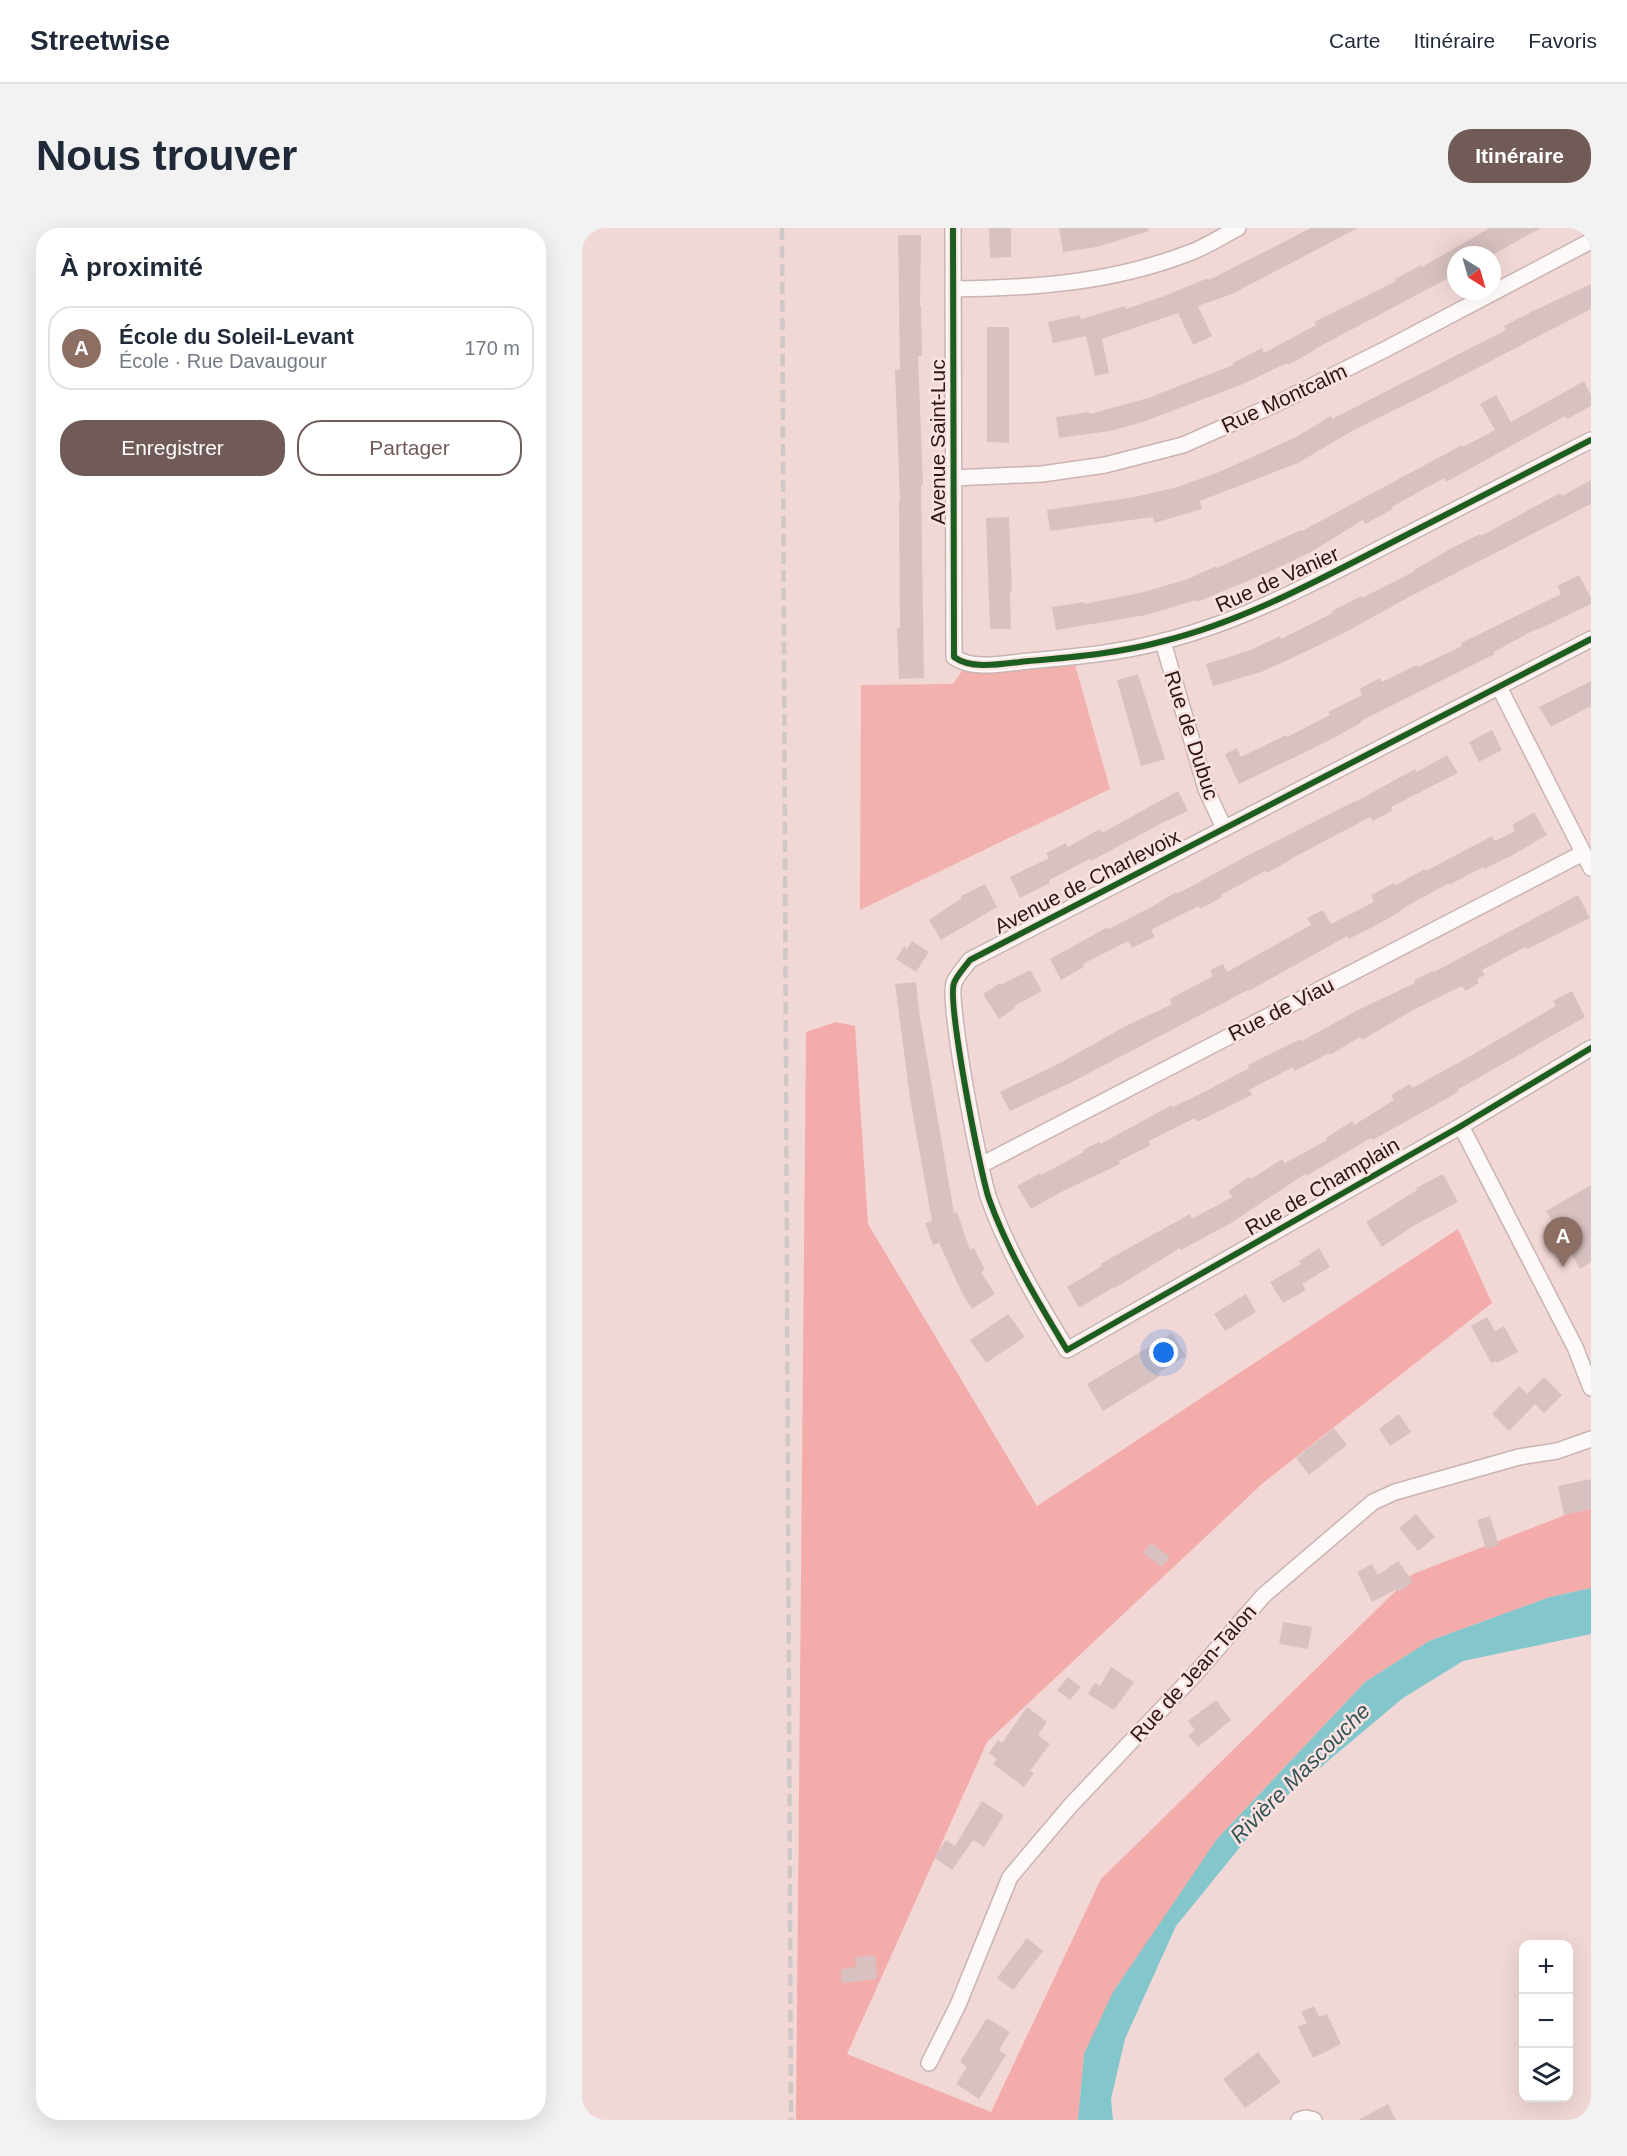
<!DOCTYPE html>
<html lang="fr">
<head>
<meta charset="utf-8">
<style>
	:root { --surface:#fff; --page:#f2f2f3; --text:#1f2937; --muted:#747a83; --line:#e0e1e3; --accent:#705b59 }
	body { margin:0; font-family:Arial,sans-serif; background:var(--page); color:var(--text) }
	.controls { position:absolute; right:18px; bottom:18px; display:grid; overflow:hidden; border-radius:12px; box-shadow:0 6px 24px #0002 }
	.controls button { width:54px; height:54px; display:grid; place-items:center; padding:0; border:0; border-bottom:2px solid var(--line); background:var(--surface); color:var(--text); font:30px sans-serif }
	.compass { position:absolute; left:865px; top:18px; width:54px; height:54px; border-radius:50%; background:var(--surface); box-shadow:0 6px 24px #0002; rotate:143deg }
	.you { position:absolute; left:582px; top:1125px; width:21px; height:21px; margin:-15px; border:4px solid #fff; border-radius:50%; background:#1a73e8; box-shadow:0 0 0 9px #1a73e833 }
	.badge { display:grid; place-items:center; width:39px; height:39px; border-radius:50%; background:var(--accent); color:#fff; font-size:20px; font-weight:700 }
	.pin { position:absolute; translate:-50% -50px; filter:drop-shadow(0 2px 3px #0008) }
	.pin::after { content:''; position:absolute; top:32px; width:21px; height:18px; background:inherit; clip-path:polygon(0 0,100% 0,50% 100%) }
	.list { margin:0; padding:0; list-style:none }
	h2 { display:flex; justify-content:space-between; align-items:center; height:78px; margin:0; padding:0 24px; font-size:26px }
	h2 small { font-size:20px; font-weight:400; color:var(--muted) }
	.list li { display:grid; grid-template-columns:39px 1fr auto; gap:18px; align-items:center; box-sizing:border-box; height:84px; margin:0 12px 12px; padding:0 12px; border:2px solid var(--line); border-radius:24px }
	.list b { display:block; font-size:22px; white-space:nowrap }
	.list p { margin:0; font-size:20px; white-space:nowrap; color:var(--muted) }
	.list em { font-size:20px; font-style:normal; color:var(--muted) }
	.actions { display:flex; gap:12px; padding:18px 24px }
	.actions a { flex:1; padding:14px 0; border:2px solid var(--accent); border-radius:24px; text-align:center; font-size:21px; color:var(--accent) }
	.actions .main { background:var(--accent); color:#fff }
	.icon { flex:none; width:33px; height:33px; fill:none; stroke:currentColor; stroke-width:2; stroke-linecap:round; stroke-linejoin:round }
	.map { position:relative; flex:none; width:1009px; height:1892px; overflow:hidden; border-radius:24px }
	header { display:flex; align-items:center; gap:36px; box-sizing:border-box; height:84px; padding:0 30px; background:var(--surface); border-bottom:2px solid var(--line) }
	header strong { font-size:28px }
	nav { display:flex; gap:33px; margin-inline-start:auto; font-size:21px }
	.intro { display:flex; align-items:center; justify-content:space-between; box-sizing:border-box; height:144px; padding:0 36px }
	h1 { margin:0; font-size:42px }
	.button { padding:15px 27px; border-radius:24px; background:var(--accent); color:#fff; font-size:21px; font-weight:700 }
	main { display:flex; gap:36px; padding:0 36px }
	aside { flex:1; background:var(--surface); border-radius:24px; box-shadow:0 6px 24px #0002 }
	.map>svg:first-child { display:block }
</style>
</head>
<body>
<header>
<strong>Streetwise</strong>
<nav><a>Carte</a><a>Itinéraire</a><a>Favoris</a></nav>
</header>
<div class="intro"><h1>Nous trouver</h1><a class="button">Itinéraire</a></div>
<main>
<aside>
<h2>À proximité<small></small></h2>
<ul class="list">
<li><span class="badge" style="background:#8d6e63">A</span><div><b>École du Soleil-Levant</b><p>École · Rue Davaugour</p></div><em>170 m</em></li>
</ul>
<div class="actions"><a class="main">Enregistrer</a><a>Partager</a></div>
</aside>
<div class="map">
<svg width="1009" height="1892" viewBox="0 0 1009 1892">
	<rect width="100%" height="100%" fill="#f1d8d6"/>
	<!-- green -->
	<path fill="#f2b1ad" d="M492,433L528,561L278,682L279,457L371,456L382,440Z"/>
	<!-- forest -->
	<path fill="#f3aca9" d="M254,794L273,798L286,996L455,1278L876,1001L910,1075L681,1255L405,1514L265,1826L409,1884L519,1651L831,1346L1009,1277V1360L968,1369L847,1413L783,1454L635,1611L502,1826L496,1892H214L224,804Z"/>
	<!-- water -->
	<path fill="#83c7cd" d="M1009,1360V1406L881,1433L821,1470L689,1581L594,1698L543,1811L529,1871L531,1892H496L502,1826L531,1764L635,1611L783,1454L847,1413L968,1369Z"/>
	<!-- building -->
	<g fill="#d8c2c1">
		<path d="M407,0H429V29L408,30Z"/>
		<path d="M477,0H566L567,3L515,19L481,24Z"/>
		<path d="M729,0H776L650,66L616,78L630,108L611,117L596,85L520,111L527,145L513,148L504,108L471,115L466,94L498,87L499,91L543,78L544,81L585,67L626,50L627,52Z"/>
		<path d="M908,0H959L910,27H874V46L733,121V122L706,137L705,135L661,156L561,194L528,203L477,210L474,189L507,184L508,186L566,170L651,137V135L680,120L682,125L734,97L732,94L814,53L813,51L839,37L840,39Z"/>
		<path d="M316,7H339L338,78H339L340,128H336L341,257H339L342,450L317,451L315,400H318L317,272H318L313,142H318Z"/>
		<path d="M1009,56V81L849,164L772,202L716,235L618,273L620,281L572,295L571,289L468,303L465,282L553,269L595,259L637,244L714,209L749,188L750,191L924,102L922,98L951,83Z"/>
		<path d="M405,99H427V215L405,214Z"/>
		<path d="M1002,153L1009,167V178L985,191L983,188L864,254L862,250L810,279L811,281L783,296L781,292L729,324L685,345L615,374L614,372L564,387L474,402L470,379L502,374V376L558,365L606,351L634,338L635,340L719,302L720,303L880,217L881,219L913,202L898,176L914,167L929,194Z"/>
		<path d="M1009,252V276L997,282L829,368L762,405L708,431L679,444L631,458L624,436L669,422L698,408L699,411L751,385L750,383L779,368L780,370L833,343L832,342L870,320L898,306L899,308L978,265L980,268Z"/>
		<path d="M427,289L430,363H428L429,401H408L404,290Z"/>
		<path d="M997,347L1009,370V376L955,402L954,401L912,424L913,426L779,493L780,494L748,512L657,556L643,526L655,520L659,529L704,507L705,509L748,487L746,484L780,467L777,461L798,450L800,454L835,437L836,439L880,418L879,415L979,366L975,358Z"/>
		<path d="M556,446L583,531L559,538L535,452Z"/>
		<path d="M1009,453V478L969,499L957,479Z"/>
		<path d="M910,502L920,522L897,534L887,514Z"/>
		<path d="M865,527L876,545L809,579L810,583L791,593L788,589L707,632V633L685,645L683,643L639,667L640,669L618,681L617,678L569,702L573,709L550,720L546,713L501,736L502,739L479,752L468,731L526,699L527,701L571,678L594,664L595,666L663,629L773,573V574L833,541L835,544Z"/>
		<path d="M596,563L606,583L582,594L509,633L508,631L467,652L468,655L438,670L428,649L467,630L464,625L484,615L486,619L518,601L520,605Z"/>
		<path d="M952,584L965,607L927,629L902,641L901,639L867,657V655L818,682L819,683L791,699L767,711L765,708L667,763L666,762L488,855L428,883L418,864L478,835L544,798L590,776L588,771L631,748L628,742L641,736L645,744L729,697L725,690L741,682L749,696L792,674L789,667L812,655L814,657L843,641L844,643L910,608L913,613L933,603L930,597Z"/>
		<path d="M403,656L415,679L359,712L347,692L380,670L379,668Z"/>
		<path d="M996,667L1008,690L945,721L943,719L900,742L903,747L895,751L897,755L884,763L880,758L833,781L780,812L778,809L748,827L747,825L713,843L711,839L667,862L670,867L615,894L613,890L567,913L569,917L537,933L538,936L481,963L449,981L435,958L458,945L459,947L502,924L501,922L517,914L518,916L590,877L591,879L624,863L667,840L666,837L690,825L719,811L720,813L774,783L833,755L832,752L851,743L852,744Z"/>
		<path d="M330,713L347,724L334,744L314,731L322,718L325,721Z"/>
		<path d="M448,742L460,763L432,778L433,780L417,791L401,766L418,755L419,757Z"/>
		<path d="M334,754L338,789L372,985L375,984L388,1022L392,1020L403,1042L399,1044L413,1066L390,1081L380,1065L357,1015L351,1017L343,995L350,993L328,870L313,756Z"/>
		<path d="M990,763L1003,789L875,862L876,864L791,912L789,910L724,948L723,946L649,995L599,1022L598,1020L533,1060L532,1059L497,1080L485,1059L520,1038L518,1036L608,986L610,991L650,969L646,963L667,949L669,951L700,931L703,935L745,912L744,910L770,893L772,897L812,872L809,867L828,856L830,860L876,835L974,778L971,773Z"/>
		<path d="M861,946L876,974L831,998L800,1019L784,994L835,962L834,960Z"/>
		<path d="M1009,957V1034L998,1041L964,983Z"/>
		<path d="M737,1020L748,1039L720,1056L724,1062L701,1075L688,1054L719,1036L717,1033Z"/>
		<path d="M664,1066L674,1084L643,1103L632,1086Z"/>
		<path d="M426,1086L443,1109L404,1135L388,1112Z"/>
		<path d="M905,1089L913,1103L922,1098L936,1124L915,1135L913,1133L909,1135L889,1098Z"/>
		<path d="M590,1105L604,1128L576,1145L578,1148L521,1183L505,1156Z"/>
		<path d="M962,1149L980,1167L962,1185L953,1176L927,1203L910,1186L937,1158L945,1166Z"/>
		<path d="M817,1186L829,1204L808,1218L797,1201Z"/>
		<path d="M752,1200L765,1217L727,1247L714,1230Z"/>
		<path d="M1009,1251V1281L982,1287L976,1258Z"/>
		<path d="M834,1286L853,1309L836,1323L817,1300Z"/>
		<path d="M908,1288L917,1317L904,1321L895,1292Z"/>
		<path d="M569,1315L588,1329L580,1339L561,1325Z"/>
		<path d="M816,1333L831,1354L817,1364L815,1361L790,1374L775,1344L790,1336L796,1347Z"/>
		<path d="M701,1394L730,1399L726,1421L697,1416Z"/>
		<path d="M529,1439L552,1454L532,1482L506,1466L513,1455L518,1458Z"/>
		<path d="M486,1449L499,1459L488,1472L475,1462Z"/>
		<path d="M634,1472L649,1492L616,1519L606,1507L613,1502L606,1493Z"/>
		<path d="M445,1479L465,1494L456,1507L468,1516L448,1543L452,1545L442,1559L411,1536L415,1531L407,1525L416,1512L420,1515Z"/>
		<path d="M400,1573L422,1587L402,1619L391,1612L370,1642L352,1629L364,1612L373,1618Z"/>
		<path d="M445,1710L461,1723L431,1762L415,1750Z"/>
		<path d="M293,1727L295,1751L260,1755L259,1741L274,1739L273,1729Z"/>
		<path d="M732,1778L737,1789L745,1786L759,1816L731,1830L716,1799L725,1795L719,1784Z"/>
		<path d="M405,1790L428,1804L417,1822L424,1827L397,1871L374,1856L385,1839L378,1834Z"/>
		<path d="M676,1824L699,1854L663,1880L641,1851Z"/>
		<path d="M806,1876L814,1892H776Z"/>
	</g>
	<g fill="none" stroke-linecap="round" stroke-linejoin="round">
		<!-- street casing -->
		<g stroke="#c9b4b3" stroke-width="18">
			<g id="street">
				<path d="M371,0L372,429C391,443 424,435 447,433C492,429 538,425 582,413C658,394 729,356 799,320C869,284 939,248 1009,212"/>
				<path d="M371,61C453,60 529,55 607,25C624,19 640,8 656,0"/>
				<path d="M371,250L460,246L523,237L601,217L694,176L804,121L1009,13"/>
				<path d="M1009,411L388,732C383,739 375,747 372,755C365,774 398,945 407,971C426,1024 456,1074 485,1122L879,898L1009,820"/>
				<path d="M581,414L624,561L642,600"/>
				<path d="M917,459L1009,640"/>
				<path d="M879,898L993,1119L1009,1160"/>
				<path d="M399,937L1001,625"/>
				<path d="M347,1835L376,1777L428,1649L489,1577L614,1445L682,1367L791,1274L813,1264L937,1229L975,1223L1009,1211"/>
				<path d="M717,1892L724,1890L732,1892"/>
			</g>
		</g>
		<!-- street -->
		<use href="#street" stroke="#fdf9f9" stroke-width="15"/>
		<!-- rail -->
		<path stroke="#cfc8c7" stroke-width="4.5" stroke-dasharray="12 6" stroke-linecap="butt" d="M200,0L209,1892"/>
		<!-- cycleway casing -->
		<g stroke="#fae2e0" stroke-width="10">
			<g id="cycleway">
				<path d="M371,0L372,429C391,443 424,435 447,433C492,429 538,425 582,413C658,394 729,356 799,320C869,284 939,248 1009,212"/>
				<path d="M1009,411L388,732C383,739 375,747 372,755C365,774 398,945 407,971C426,1024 456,1074 485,1122L879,898L1009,820"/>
			</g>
		</g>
		<!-- cycleway -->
		<use href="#cycleway" stroke="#1b5e20" stroke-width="6"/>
	</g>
	<g text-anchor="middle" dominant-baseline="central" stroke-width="5" stroke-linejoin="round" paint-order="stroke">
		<!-- street labels -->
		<g font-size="21" fill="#2b1716" stroke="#fae2e0">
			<text transform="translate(702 170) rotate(-25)">Rue Montcalm</text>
			<text transform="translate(355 214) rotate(-90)">Avenue Saint-Luc</text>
			<text transform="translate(695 351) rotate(-24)">Rue de Vanier</text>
			<text transform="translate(610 507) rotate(72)">Rue de Dubuc</text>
			<text transform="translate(505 653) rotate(-27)">Avenue de Charlevoix</text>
			<text transform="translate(699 781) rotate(-27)">Rue de Viau</text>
			<text transform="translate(740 958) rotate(-30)">Rue de Champlain</text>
			<text transform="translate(611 1445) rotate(-48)">Rue de Jean-Talon</text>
		</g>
		<!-- water labels -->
		<g font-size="22" font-style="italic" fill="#335457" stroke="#fae2e0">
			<text transform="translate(718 1545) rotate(-45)">Rivière Mascouche</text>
		</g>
	</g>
</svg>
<div class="controls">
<button>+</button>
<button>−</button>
<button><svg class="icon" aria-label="layers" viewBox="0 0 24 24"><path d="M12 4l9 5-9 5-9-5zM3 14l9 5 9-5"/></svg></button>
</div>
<svg class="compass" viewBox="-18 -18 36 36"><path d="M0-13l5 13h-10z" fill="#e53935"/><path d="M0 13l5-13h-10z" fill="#747a83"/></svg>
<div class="you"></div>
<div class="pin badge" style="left:981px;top:1039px;background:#8d6e63">A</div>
</div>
</main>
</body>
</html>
